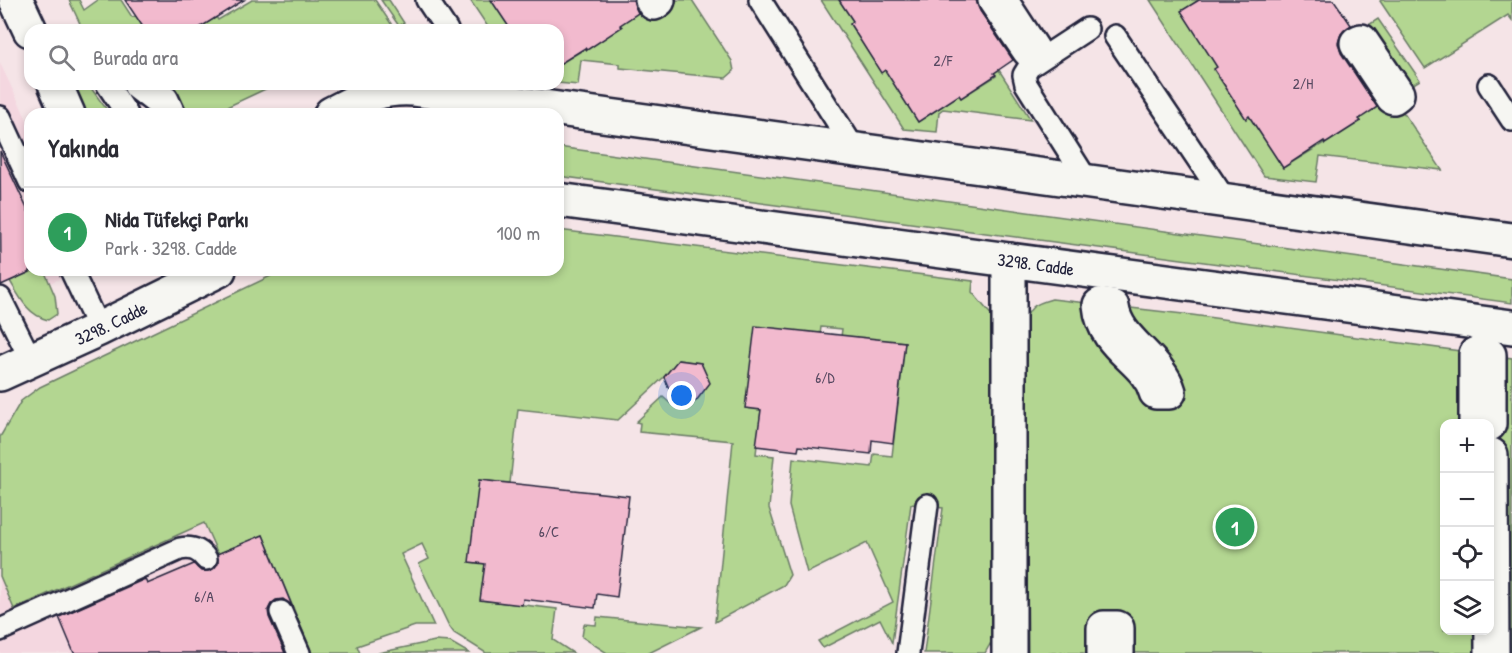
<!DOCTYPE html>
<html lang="tr">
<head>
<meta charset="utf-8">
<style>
	:root { --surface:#fff; --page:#f2f2f3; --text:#2b2b33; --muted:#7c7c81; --line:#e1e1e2; --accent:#b45309 }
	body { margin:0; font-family:"Patrick Hand",sans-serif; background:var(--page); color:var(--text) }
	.controls { position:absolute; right:18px; bottom:18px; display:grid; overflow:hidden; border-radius:12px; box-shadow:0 3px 9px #0003 }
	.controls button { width:54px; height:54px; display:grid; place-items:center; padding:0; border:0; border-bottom:2px solid var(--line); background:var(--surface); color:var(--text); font:30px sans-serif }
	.you { position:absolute; left:682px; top:396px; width:21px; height:21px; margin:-15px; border:4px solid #fff; border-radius:50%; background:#1a73e8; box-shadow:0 0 0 9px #1a73e833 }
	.badge { display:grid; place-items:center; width:39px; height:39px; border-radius:50%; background:var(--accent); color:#fff; font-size:20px; font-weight:700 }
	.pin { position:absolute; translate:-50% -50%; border:3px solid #fff; box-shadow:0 2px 6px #0006 }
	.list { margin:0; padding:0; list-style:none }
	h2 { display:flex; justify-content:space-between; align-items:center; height:78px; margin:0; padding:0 24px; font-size:26px }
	h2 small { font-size:20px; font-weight:400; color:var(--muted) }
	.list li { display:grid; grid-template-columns:39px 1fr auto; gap:18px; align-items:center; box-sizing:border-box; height:90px; padding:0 24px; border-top:2px solid var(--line) }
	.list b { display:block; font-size:22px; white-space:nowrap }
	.list p { margin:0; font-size:20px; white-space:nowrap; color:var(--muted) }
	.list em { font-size:20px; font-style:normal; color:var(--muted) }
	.icon { flex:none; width:33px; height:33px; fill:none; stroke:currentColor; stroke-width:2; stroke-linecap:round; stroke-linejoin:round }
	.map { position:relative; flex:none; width:1512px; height:653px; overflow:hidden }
	.search { position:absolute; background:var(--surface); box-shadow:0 3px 9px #0003; left:24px; top:24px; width:540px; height:66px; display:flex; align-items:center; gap:15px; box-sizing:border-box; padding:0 21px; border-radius:18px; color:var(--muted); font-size:22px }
	.panel { position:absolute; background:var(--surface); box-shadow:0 3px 9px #0003; left:24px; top:108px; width:540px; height:168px; border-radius:18px }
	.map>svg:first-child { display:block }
</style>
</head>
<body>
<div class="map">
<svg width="1512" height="653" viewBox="0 0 1512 653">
	<rect width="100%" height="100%" fill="#f5e4e7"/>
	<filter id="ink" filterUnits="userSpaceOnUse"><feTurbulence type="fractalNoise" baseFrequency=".0167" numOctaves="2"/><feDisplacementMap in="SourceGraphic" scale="12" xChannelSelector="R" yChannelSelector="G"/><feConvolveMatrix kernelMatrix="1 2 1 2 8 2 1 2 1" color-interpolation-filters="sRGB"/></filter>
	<g filter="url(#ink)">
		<!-- built -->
		<g fill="#f4d7e0">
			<path d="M0,63L30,126V270H79L50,283L58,307L57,314L48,320L31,312L21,301L10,281L0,286Z"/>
			<path d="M205,522L263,535L293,608L270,618L285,653H0V576L15,609Z"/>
		</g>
		<!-- green -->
		<g fill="#b3d691" stroke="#6a7c66" stroke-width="1.5" fill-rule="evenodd">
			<path d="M69,0H79L84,10L98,0H121L132,17L136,16L145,30H83Z"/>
			<path d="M252,0H375L394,28L391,30H196L216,17L218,20Z"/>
			<path d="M381,0H389L404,23L399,26Z"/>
			<path d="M470,0H491L507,24L516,30H490Z"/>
			<path d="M658,0H692L732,61L734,71L726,78L620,68V64L581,60L578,85L558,83V65L621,27L620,25Z"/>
			<path d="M821,0H839L853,21L850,24L881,72L885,70L918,122L959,95L961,98L996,76L994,73L999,70L1031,120L943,109L939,112L937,132L904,129Z"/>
			<path d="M1150,0H1199L1182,11L1217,67L1214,70L1246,118L1249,116L1283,168L1360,121L1359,119L1393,97L1442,170L1320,156L1316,182L1264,176Z"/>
			<path d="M1381,0H1512V20L1508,15L1425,68L1380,1Z"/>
			<path d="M1378,19L1420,80L1397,94L1356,33Z"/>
			<path d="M69,84H88L110,114H88Z"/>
			<path d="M149,84H276L212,114H174Z"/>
			<path d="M558,147L1512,279V303L558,176Z"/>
			<path d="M558,230L973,281L972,292L993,317L994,637L985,653H924L943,508L911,504L892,643L880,619L823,648L818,641L893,602L867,543L807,573L789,506L793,458L872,467L874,454L892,456L905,342L841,337L842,329L821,327L820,335L761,410L756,454L774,456L769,508L790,575L784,585L715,622L733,441L639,432L640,423L636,422L663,397L672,405L691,407L709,384L701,363L678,360L664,377L618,420L518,409L510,483L479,480L485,564L481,600L557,609L553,640L573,653H486L454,633L449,626L419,564L429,559L422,544L401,554L434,626H415L357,646L360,653H312L263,535L218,554L204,523L14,609L0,576V437L21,401L40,387L283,270H558Z"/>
			<path d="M35,270H44L55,296L57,314L48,320C28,315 20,298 10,281Z"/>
			<path d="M1052,299L1192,315L1512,358V653H1028L1024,326C1028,307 1034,304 1052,299ZM1444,424H1490V630H1444Z"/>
			<path d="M597,617L701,627L649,653H607L582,637L584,624L596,625Z"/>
			<path d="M435,641L450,642L469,653H378Z"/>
		</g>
		<!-- building -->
		<g fill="#f2bace" stroke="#22223b" stroke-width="1.5">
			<path d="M125,0H244L196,30H145Z"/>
			<path d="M491,0H633L638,13L620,25L622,27L587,50L585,48L558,65V30H511Z"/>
			<path d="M839,0H976L980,11L1013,60L994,73L996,75L961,98L959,95L918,122L885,70L881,73L850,24L853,21Z"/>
			<path d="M1199,0H1334L1351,25L1341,34L1338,43L1341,53L1377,107L1359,119L1361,121L1325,144L1324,141L1283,168L1249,116L1246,119L1214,69L1217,67L1181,11Z"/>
			<path d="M0,151L30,215V272L1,285Z"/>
			<path d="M755,326L905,342L893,443L872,440L871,454L799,446L798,451L756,446L761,410L745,408Z"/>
			<path d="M678,360L701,363L710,383L696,401L673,398L664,377Z"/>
			<path d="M479,480L629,496L617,597L597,594L595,608L523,599L522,605L480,600L485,564L469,562Z"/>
			<path d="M263,535L292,606L283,599L276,600L271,604L268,610L269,617L285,653H74L59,617L145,579L147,584L194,564L201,571H208L218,564L217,554Z"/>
		</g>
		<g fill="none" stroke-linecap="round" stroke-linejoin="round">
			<!-- lane casing -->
			<g stroke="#22223b" stroke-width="26">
				<g id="lane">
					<path d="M427,0L447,30"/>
					<path d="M760,0L855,150"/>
					<path d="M1087,29L1029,67L1024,75L1026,84L1088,182"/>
					<path d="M1115,36L1226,201"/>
					<path d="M107,84L127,114"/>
					<path d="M1489,85L1512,120"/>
					<path d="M0,117L30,182"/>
					<path d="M71,270L99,329"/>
					<path d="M0,298L31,360"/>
					<path d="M281,612L299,653"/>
					<path d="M0,630L180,549C191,547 199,549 206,559"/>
					<path d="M908,653L927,505"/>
				</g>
			</g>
			<!-- street casing -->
			<g stroke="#22223b" stroke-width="38">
				<g id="street">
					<path d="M16,0L30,30"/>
					<path d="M652,0L654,3L658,0"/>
					<path d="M995,0L1029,50L1032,49L1000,0"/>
					<path d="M1361,41L1397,94L1393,97L1357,43Z"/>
					<path d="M55,84L68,114"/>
					<path d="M140,84L162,101L168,114"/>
					<path d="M331,114C362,98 377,87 413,89L1512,240"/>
					<path id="s1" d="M558,200L1512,327"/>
					<path d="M1009,260V653"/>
					<path d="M1100,305L1112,307C1116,341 1159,358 1169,392H1156C1147,358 1104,349 1100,305Z"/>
					<path id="s2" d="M0,374L99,329L219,270"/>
					<path d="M1476,424V354L1489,355V424"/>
					<path d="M1490,455H1491L1492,653"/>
					<path d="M1104,653V628H1117V653"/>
				</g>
			</g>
			<!-- lane -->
			<use href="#lane" stroke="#f6f6f2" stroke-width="21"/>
			<!-- street -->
			<use href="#street" stroke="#f6f6f2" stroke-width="33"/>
		</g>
	</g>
	<g text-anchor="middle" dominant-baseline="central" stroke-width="6" stroke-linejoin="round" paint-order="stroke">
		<!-- number labels -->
		<g font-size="15" fill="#564860">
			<text x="943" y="60">2/F</text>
			<text x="1303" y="83">2/H</text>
			<text x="825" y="377">6/D</text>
			<text x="549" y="531">6/C</text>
			<text x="204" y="596">6/A</text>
		</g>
		<!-- street labels -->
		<g font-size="18" fill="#22223b" stroke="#f6f6f2">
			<text stroke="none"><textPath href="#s1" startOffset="482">3298. Cadde</textPath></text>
			<text stroke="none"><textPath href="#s2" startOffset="122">3298. Cadde</textPath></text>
		</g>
	</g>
</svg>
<div class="controls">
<button>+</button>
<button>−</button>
<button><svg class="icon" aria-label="locate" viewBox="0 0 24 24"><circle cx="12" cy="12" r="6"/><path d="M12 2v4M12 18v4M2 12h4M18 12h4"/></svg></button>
<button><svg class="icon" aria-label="layers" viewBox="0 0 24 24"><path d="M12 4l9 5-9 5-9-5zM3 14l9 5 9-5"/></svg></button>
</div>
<div class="you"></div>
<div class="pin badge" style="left:1235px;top:527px;background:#2e9e5b">1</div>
<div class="search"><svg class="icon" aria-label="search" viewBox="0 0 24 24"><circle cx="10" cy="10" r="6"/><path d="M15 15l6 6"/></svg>Burada ara</div>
<section class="panel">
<h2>Yakında<small></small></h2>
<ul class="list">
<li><span class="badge" style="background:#2e9e5b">1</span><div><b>Nida Tüfekçi Parkı</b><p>Park · 3298. Cadde</p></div><em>100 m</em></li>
</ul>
</section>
</div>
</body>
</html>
